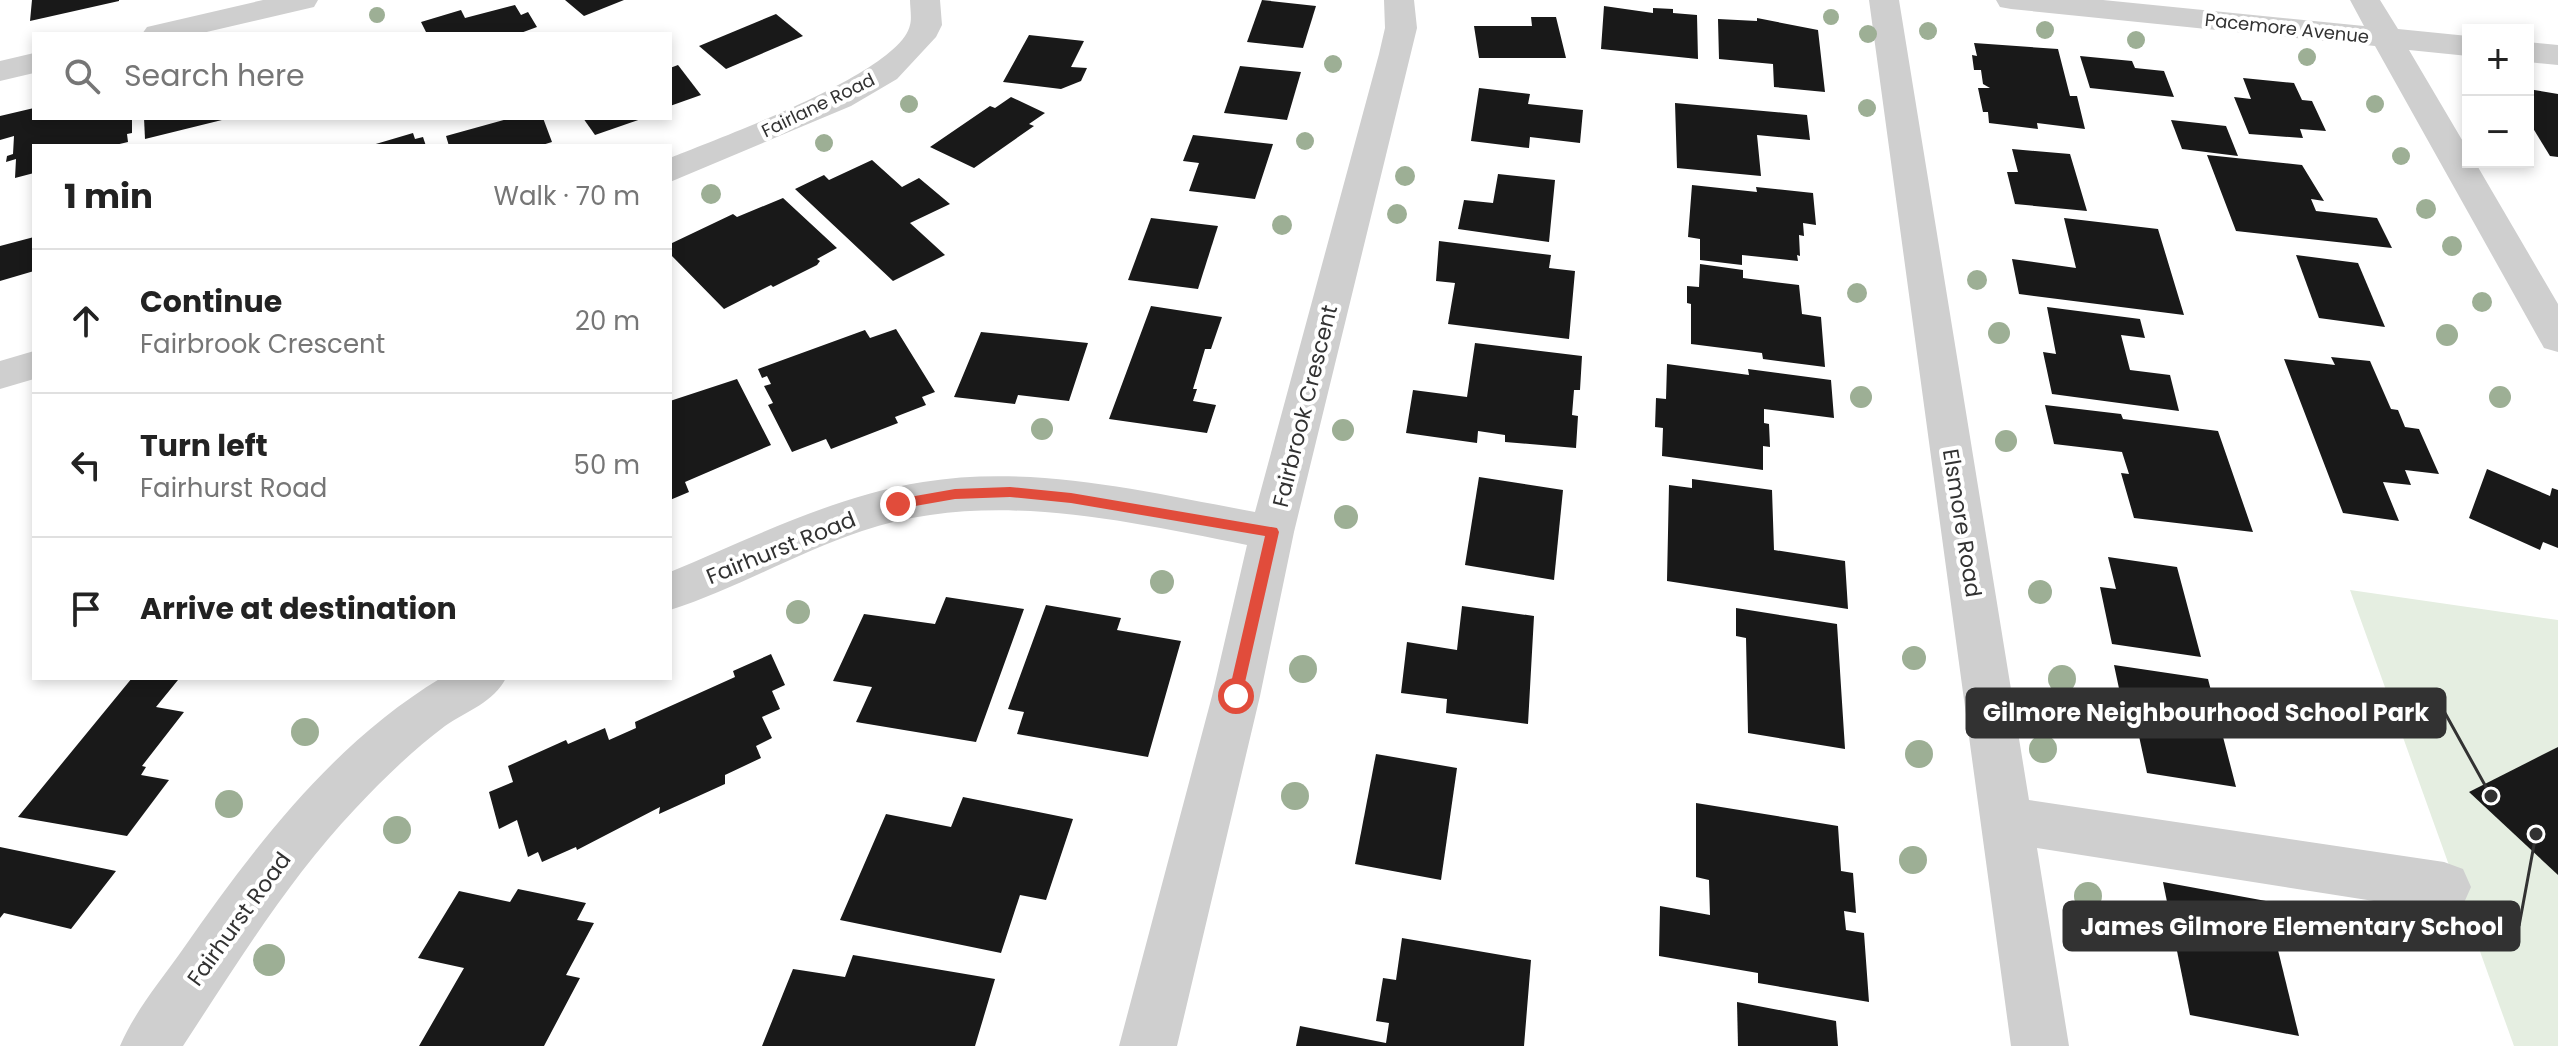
<!DOCTYPE html>
<html lang="en">
<head>
<meta charset="utf-8">
<style>
	:root { --surface:#fff; --page:#f6f6f6; --text:#222; --muted:#767676; --line:#e0e0e0 }
	body { margin:0; font-family:Poppins,sans-serif; background:var(--page); color:var(--text) }
	.controls { position:absolute; right:24px; top:24px; display:grid; overflow:hidden; border-radius:0px; box-shadow:0 4px 12px #0003 }
	.controls button { width:72px; height:72px; display:grid; place-items:center; padding:0; border:0; border-bottom:2px solid var(--line); background:var(--surface); color:var(--text); font:40px sans-serif }
	.stop { position:absolute; width:24px; height:24px; margin:-18px; border:6px solid #e14c3b; border-radius:50%; background:#fff }
	.stop.end { background:#e14c3b; border-color:#fff; box-shadow:0 2px 8px #0008 }
	.list { margin:0; padding:0; list-style:none }
	h2 { display:flex; justify-content:space-between; align-items:center; height:104px; margin:0; padding:0 32px; font-size:34px }
	h2 small { font-size:26px; font-weight:400; color:var(--muted) }
	.list li { display:grid; grid-template-columns:52px 1fr auto; gap:24px; align-items:center; box-sizing:border-box; height:144px; padding:0 32px; border-top:2px solid var(--line) }
	.list b { display:block; font-size:30px; white-space:nowrap }
	.list p { margin:0; font-size:26px; white-space:nowrap; color:var(--muted) }
	.list em { font-size:26px; font-style:normal; color:var(--muted) }
	.icon { flex:none; width:44px; height:44px; fill:none; stroke:currentColor; stroke-width:2; stroke-linecap:round; stroke-linejoin:round }
	.map { position:relative; flex:none; width:2558px; height:1046px; overflow:hidden }
	.search { position:absolute; background:var(--surface); box-shadow:0 4px 12px #0003; left:32px; top:32px; width:640px; height:88px; display:flex; align-items:center; gap:20px; box-sizing:border-box; padding:0 28px; border-radius:0px; color:var(--muted); font-size:30px }
	.panel { position:absolute; background:var(--surface); box-shadow:0 4px 12px #0003; left:32px; top:144px; width:640px; height:536px; border-radius:0px }
	.map>svg:first-child { display:block }
</style>
</head>
<body>
<div class="map">
<svg width="2558" height="1046" viewBox="0 0 2558 1046">
	<rect width="100%" height="100%" fill="#fff"/>
	<!-- green -->
	<path fill="#e5eee1" d="M2350,590L2558,620V1046H2514Z"/>
	<!-- building -->
	<g fill="#191919">
		<path d="M32,0H119V1L30,21Z"/>
		<path d="M565,0H624L584,16Z"/>
		<path d="M1262,0L1316,6L1303,48L1247,42Z"/>
		<path d="M515,5L521,15L528,12L537,27L518,34H427L421,22L461,10L465,18Z"/>
		<path d="M1604,6L1653,13V8L1673,9V13L1697,15L1698,59L1601,49Z"/>
		<path d="M776,14L803,36L726,69L699,46Z"/>
		<path d="M1531,17H1556L1566,58H1479L1474,26H1532Z"/>
		<path d="M1757,18L1818,30L1825,92L1774,87L1773,64L1719,59L1718,19L1757,21Z"/>
		<path d="M1029,35L1084,41L1071,67L1087,68L1081,81L1061,89L1003,82Z"/>
		<path d="M1974,43L2058,49L2070,96H2077L2085,129L2037,123L2038,129L1989,123L1988,112H1983L1978,88H1990L1983,84L1981,70H1974L1972,55L1977,56Z"/>
		<path d="M2080,56L2132,61L2135,68L2164,71L2174,97L2090,88Z"/>
		<path d="M678,65L701,95L670,106V68Z"/>
		<path d="M1240,66L1301,72L1287,120L1224,113Z"/>
		<path d="M2243,78L2294,83L2302,100L2312,101L2326,131L2300,129L2303,138L2249,134L2234,97L2251,99Z"/>
		<path d="M1479,88L1530,94L1528,104L1583,110L1580,143L1530,137L1529,148L1471,141Z"/>
		<path d="M2528,89L2558,94V157L2550,156L2528,120Z"/>
		<path d="M1011,97L1045,113L1029,124L1034,126L974,168L930,147L990,106L995,108Z"/>
		<path d="M1675,103L1807,115L1810,140L1757,135L1761,176L1677,168Z"/>
		<path d="M34,108V118H132V133L127,134L128,142L111,146H34V173L15,178L16,159L6,162L7,156L13,154L14,136L0,140V116Z"/>
		<path d="M144,118H226V119L145,139Z"/>
		<path d="M511,118H543L552,142L539,146H449L446,136Z"/>
		<path d="M583,118H644L595,135Z"/>
		<path d="M2171,120L2226,126L2238,156L2182,149Z"/>
		<path d="M413,133L415,139L423,137L426,146H369Z"/>
		<path d="M1193,135L1273,144L1255,199L1189,191L1199,163L1183,161Z"/>
		<path d="M2012,149L2070,154L2087,211L2015,204L2007,172H2018Z"/>
		<path d="M2207,155L2302,165L2324,201L2311,199L2316,211L2377,218L2392,248L2236,231Z"/>
		<path d="M872,160L902,187L919,178L950,204L910,223L945,255L893,281L795,189L824,175L829,180Z"/>
		<path d="M1498,174L1555,180L1549,242L1458,229L1464,200L1493,203Z"/>
		<path d="M1692,185L1757,192L1756,187L1813,193L1816,225L1803,223L1804,236L1799,235L1800,256L1797,255L1798,261L1742,255V265L1700,260V239L1688,237Z"/>
		<path d="M783,198L837,248L817,259L820,261L817,265L773,287L771,285L724,309L670,254V244L733,214L737,217Z"/>
		<path d="M1151,218L1218,226L1198,289L1128,280Z"/>
		<path d="M2064,218L2158,229L2184,315L2019,294L2012,259L2076,268Z"/>
		<path d="M34,237V271L0,281V246Z"/>
		<path d="M1439,241L1551,255L1549,268L1575,271L1569,339L1448,324L1455,283L1436,281Z"/>
		<path d="M2296,255L2358,263L2385,327L2319,318Z"/>
		<path d="M1700,264L1743,270V278L1799,285L1802,314L1821,317L1825,367L1763,359L1762,353L1691,344V304L1687,303V286L1699,287Z"/>
		<path d="M1151,306L1222,317L1211,349H1205L1193,389H1197L1193,401L1216,405L1207,433L1109,419Z"/>
		<path d="M2047,307L2140,319L2145,338L2121,335L2130,370L2170,375L2179,411L2052,394L2043,352L2056,354Z"/>
		<path d="M896,329L935,392L922,397L926,405L895,417L898,423L831,449L826,439L792,452L768,405L773,403L764,386L771,384L767,376L762,378L758,369L865,330L870,338Z"/>
		<path d="M981,332L1088,343L1069,401L1018,395L1015,404L954,397Z"/>
		<path d="M1475,343L1582,356L1580,390H1574L1572,415L1578,416L1576,448L1505,442V435L1478,431L1477,443L1406,433L1413,390L1467,397Z"/>
		<path d="M2331,357L2370,361L2391,409L2398,410L2405,427L2419,429L2439,474L2405,470L2411,485L2383,482L2399,521L2343,513L2284,359L2335,365Z"/>
		<path d="M1667,364L1749,375L1748,369L1831,380L1834,418L1764,409V423L1769,424L1770,447L1763,446V470L1662,456L1663,428L1655,427L1656,398L1666,399Z"/>
		<path d="M737,379L771,445L685,482L689,492L670,500V401Z"/>
		<path d="M2045,405L2121,414L2123,419L2218,431L2253,532L2134,518L2121,473L2129,474L2122,452L2054,444Z"/>
		<path d="M2487,469L2550,496L2552,488L2558,490V548L2543,542L2540,550L2469,518Z"/>
		<path d="M1479,477L1563,490L1554,580L1465,565Z"/>
		<path d="M1692,479L1772,490L1774,550L1845,561L1848,609L1667,581L1669,485L1692,488Z"/>
		<path d="M2108,557L2177,567L2201,657L2112,644L2100,587L2116,589Z"/>
		<path d="M946,597L1024,609L976,742L856,722L872,687L833,681L864,614L935,624Z"/>
		<path d="M1046,605L1121,618L1117,630L1181,641L1148,757L1017,734L1024,712L1008,709Z"/>
		<path d="M1462,606L1534,616L1528,724L1446,713L1447,699L1401,693L1407,642L1457,650Z"/>
		<path d="M1736,608L1837,624L1845,749L1748,733L1746,638L1736,636Z"/>
		<path d="M771,654L785,685L772,691L780,709L762,717L772,738L756,746L761,758L725,775V784L659,814L660,807L577,850L576,847L542,862L538,852L528,857L517,820L499,829L489,792L513,782L508,766L566,740L568,744L605,728L609,740L636,728L635,722L735,677L733,671Z"/>
		<path d="M2114,665L2208,679L2236,787L2147,773L2137,727L2127,726Z"/>
		<path d="M132,678L178,680L156,707L184,712L142,766L146,767L141,775L169,780L127,836L18,817Z"/>
		<path d="M2558,747V875L2469,792Z"/>
		<path d="M1376,754L1457,768L1441,880L1355,864Z"/>
		<path d="M963,797L1073,819L1046,900L1020,895L1001,953L840,920L886,814L951,827Z"/>
		<path d="M1696,803L1838,826L1841,871L1853,873L1856,913L1844,911L1846,930L1864,933L1869,1002L1758,983V973L1659,956L1660,906L1710,915L1709,880L1696,877Z"/>
		<path d="M0,847L116,871L71,929L4,913L0,918Z"/>
		<path d="M2163,882L2266,901L2299,1036L2190,1015Z"/>
		<path d="M518,889L586,903L577,920L594,923L566,975L580,978L544,1046H419L464,968L418,958L459,891L510,902Z"/>
		<path d="M1402,938L1531,960L1524,1046H1296L1300,1026L1386,1043L1389,1023L1376,1021L1383,978L1396,980Z"/>
		<path d="M853,955L995,979L975,1046H762L793,969L845,977Z"/>
		<path d="M1737,1002L1836,1021L1838,1046H1738Z"/>
	</g>
	<g fill="none" stroke-linecap="round" stroke-linejoin="round">
		<!-- minor -->
		<g fill="#cfcfcf" fill-rule="evenodd">
			<path d="M263,0H318L314,7L198,34H142L147,27Z"/>
			<path d="M910,0H940L942,25L936,37L897,79L851,106L670,182V158C716,139 900,73 910,25C912,18 910,7 910,0Z"/>
			<path d="M1384,0H1414L1417,28L1294,532L1260,696L1177,1046H1119L1212,696L1247,545C1119,520 989,489 862,531C796,553 736,589 670,610V572C752,538 834,496 923,482C1034,464 1146,492 1255,512L1379,54L1385,28Z"/>
			<path d="M1869,0H1899L2029,800L2444,862L2463,869L2471,887L2463,905L2444,912L2037,848L2069,1046H2011Z"/>
			<path d="M1996,0H2103L2364,26L2350,0H2380L2398,29L2468,36V56L2409,50L2468,150V162H2475L2558,304V352L2544,348L2375,46L2011,9L2000,7Z"/>
			<path d="M2528,42L2558,45V65L2528,62Z"/>
			<path d="M34,53V73L0,81V61Z"/>
			<path d="M34,351V379L0,389V361Z"/>
			<path d="M441,678H506C494,702 467,711 445,726C413,750 383,779 355,809C288,880 236,965 183,1046H120C135,1011 161,980 183,949C255,846 332,744 441,678Z"/>
		</g>
	</g>
	<!-- trees -->
	<g fill="#9daf95">
		<circle cx="377" cy="15" r="8"/>
		<circle cx="1831" cy="17" r="8"/>
		<circle cx="2045" cy="30" r="9"/>
		<circle cx="1928" cy="31" r="9"/>
		<circle cx="1868" cy="34" r="9"/>
		<circle cx="2136" cy="40" r="9"/>
		<circle cx="2307" cy="57" r="9"/>
		<circle cx="1333" cy="64" r="9"/>
		<circle cx="909" cy="104" r="9"/>
		<circle cx="2375" cy="104" r="9"/>
		<circle cx="1867" cy="108" r="9"/>
		<circle cx="1305" cy="141" r="9"/>
		<circle cx="824" cy="143" r="9"/>
		<circle cx="2401" cy="156" r="9"/>
		<circle cx="1405" cy="176" r="10"/>
		<circle cx="711" cy="194" r="10"/>
		<circle cx="2426" cy="209" r="10"/>
		<circle cx="1397" cy="214" r="10"/>
		<circle cx="1282" cy="225" r="10"/>
		<circle cx="2452" cy="246" r="10"/>
		<circle cx="1977" cy="280" r="10"/>
		<circle cx="1857" cy="293" r="10"/>
		<circle cx="2482" cy="302" r="10"/>
		<circle cx="1999" cy="333" r="11"/>
		<circle cx="2447" cy="335" r="11"/>
		<circle cx="1861" cy="397" r="11"/>
		<circle cx="2500" cy="397" r="11"/>
		<circle cx="1042" cy="429" r="11"/>
		<circle cx="1343" cy="430" r="11"/>
		<circle cx="2006" cy="441" r="11"/>
		<circle cx="1346" cy="517" r="12"/>
		<circle cx="1162" cy="582" r="12"/>
		<circle cx="2040" cy="592" r="12"/>
		<circle cx="798" cy="612" r="12"/>
		<circle cx="1914" cy="658" r="12"/>
		<circle cx="1303" cy="669" r="14"/>
		<circle cx="2062" cy="679" r="14"/>
		<circle cx="305" cy="732" r="14"/>
		<circle cx="2043" cy="749" r="14"/>
		<circle cx="1919" cy="754" r="14"/>
		<circle cx="1295" cy="796" r="14"/>
		<circle cx="229" cy="804" r="14"/>
		<circle cx="397" cy="830" r="14"/>
		<circle cx="1913" cy="860" r="14"/>
		<circle cx="2088" cy="896" r="14"/>
		<circle cx="269" cy="960" r="16"/>
	</g>
	<!-- route -->
	<path fill="#e14c3b" d="M1010,487L1071,493L1277,528L1279,532L1241,700H1231L1228,696L1265,536L1071,503L1010,497L955,499L898,509L892,504L898,499L955,489Z"/>
	<g text-anchor="middle" dominant-baseline="central" stroke-width="8" stroke-linejoin="round" paint-order="stroke">
		<!-- far-street labels -->
		<g font-size="18" fill="#323232" stroke="#fff">
			<text transform="translate(2287 28) rotate(6)">Pacemore Avenue</text>
			<text transform="translate(818 105) rotate(-26)">Fairlane Road</text>
		</g>
		<!-- street labels -->
		<g font-size="22" fill="#323232" stroke="#fff">
			<text transform="translate(1305 406) rotate(-76)">Fairbrook Crescent</text>
			<text transform="translate(1962 523) rotate(81)">Elsmore Road</text>
			<text transform="translate(781 548) rotate(-22)">Fairhurst Road</text>
			<text transform="translate(239 919) rotate(-54)">Fairhurst Road</text>
		</g>
	</g>
	<!-- callouts -->
	<path fill="none" stroke="#323232" stroke-width="3" d="M2491 796L2445 713M2536 834L2519 926"/>
	<g fill="#323232" stroke="#fff" stroke-width="3">
		<circle cx="2491" cy="796" r="8"/>
		<circle cx="2536" cy="834" r="8"/>
	</g>
	<g fill="#323232" stroke="#323232" stroke-width="3">
		<rect x="1967" y="689" width="478" height="48" rx="8"/>
		<rect x="2064" y="902" width="455" height="48" rx="8"/>
	</g>
	<g font-size="24" text-anchor="middle" font-weight="bold" fill="#fff">
		<text x="2206" y="721">Gilmore Neighbourhood School Park</text>
		<text x="2292" y="935">James Gilmore Elementary School</text>
	</g>
</svg>
<div class="controls">
<button>+</button>
<button>−</button>
</div>
<div class="stop" style="left:1236px;top:696px"></div>
<div class="stop end" style="left:898px;top:504px"></div>
<div class="search"><svg class="icon" aria-label="search" viewBox="0 0 24 24"><circle cx="10" cy="10" r="6"/><path d="M15 15l6 6"/></svg>Search here</div>
<section class="panel">
<h2>1 min<small>Walk · 70 m</small></h2>
<ul class="list">
<li><svg class="icon" aria-label="ahead" viewBox="0 0 24 24"><path d="M12 20V5M6 11l6-6 6 6"/></svg><div><b>Continue</b><p>Fairbrook Crescent</p></div><em>20 m</em></li>
<li><svg class="icon" aria-label="left" viewBox="0 0 24 24"><path d="M17 20v-9H6M10 6l-5 5 5 5"/></svg><div><b>Turn left</b><p>Fairhurst Road</p></div><em>50 m</em></li>
<li><svg class="icon" aria-label="arrive" viewBox="0 0 24 24"><path d="M6 21V4h12l-3 4 3 4H6"/></svg><div><b>Arrive at destination</b></div></li>
</ul>
</section>
</div>
</body>
</html>
